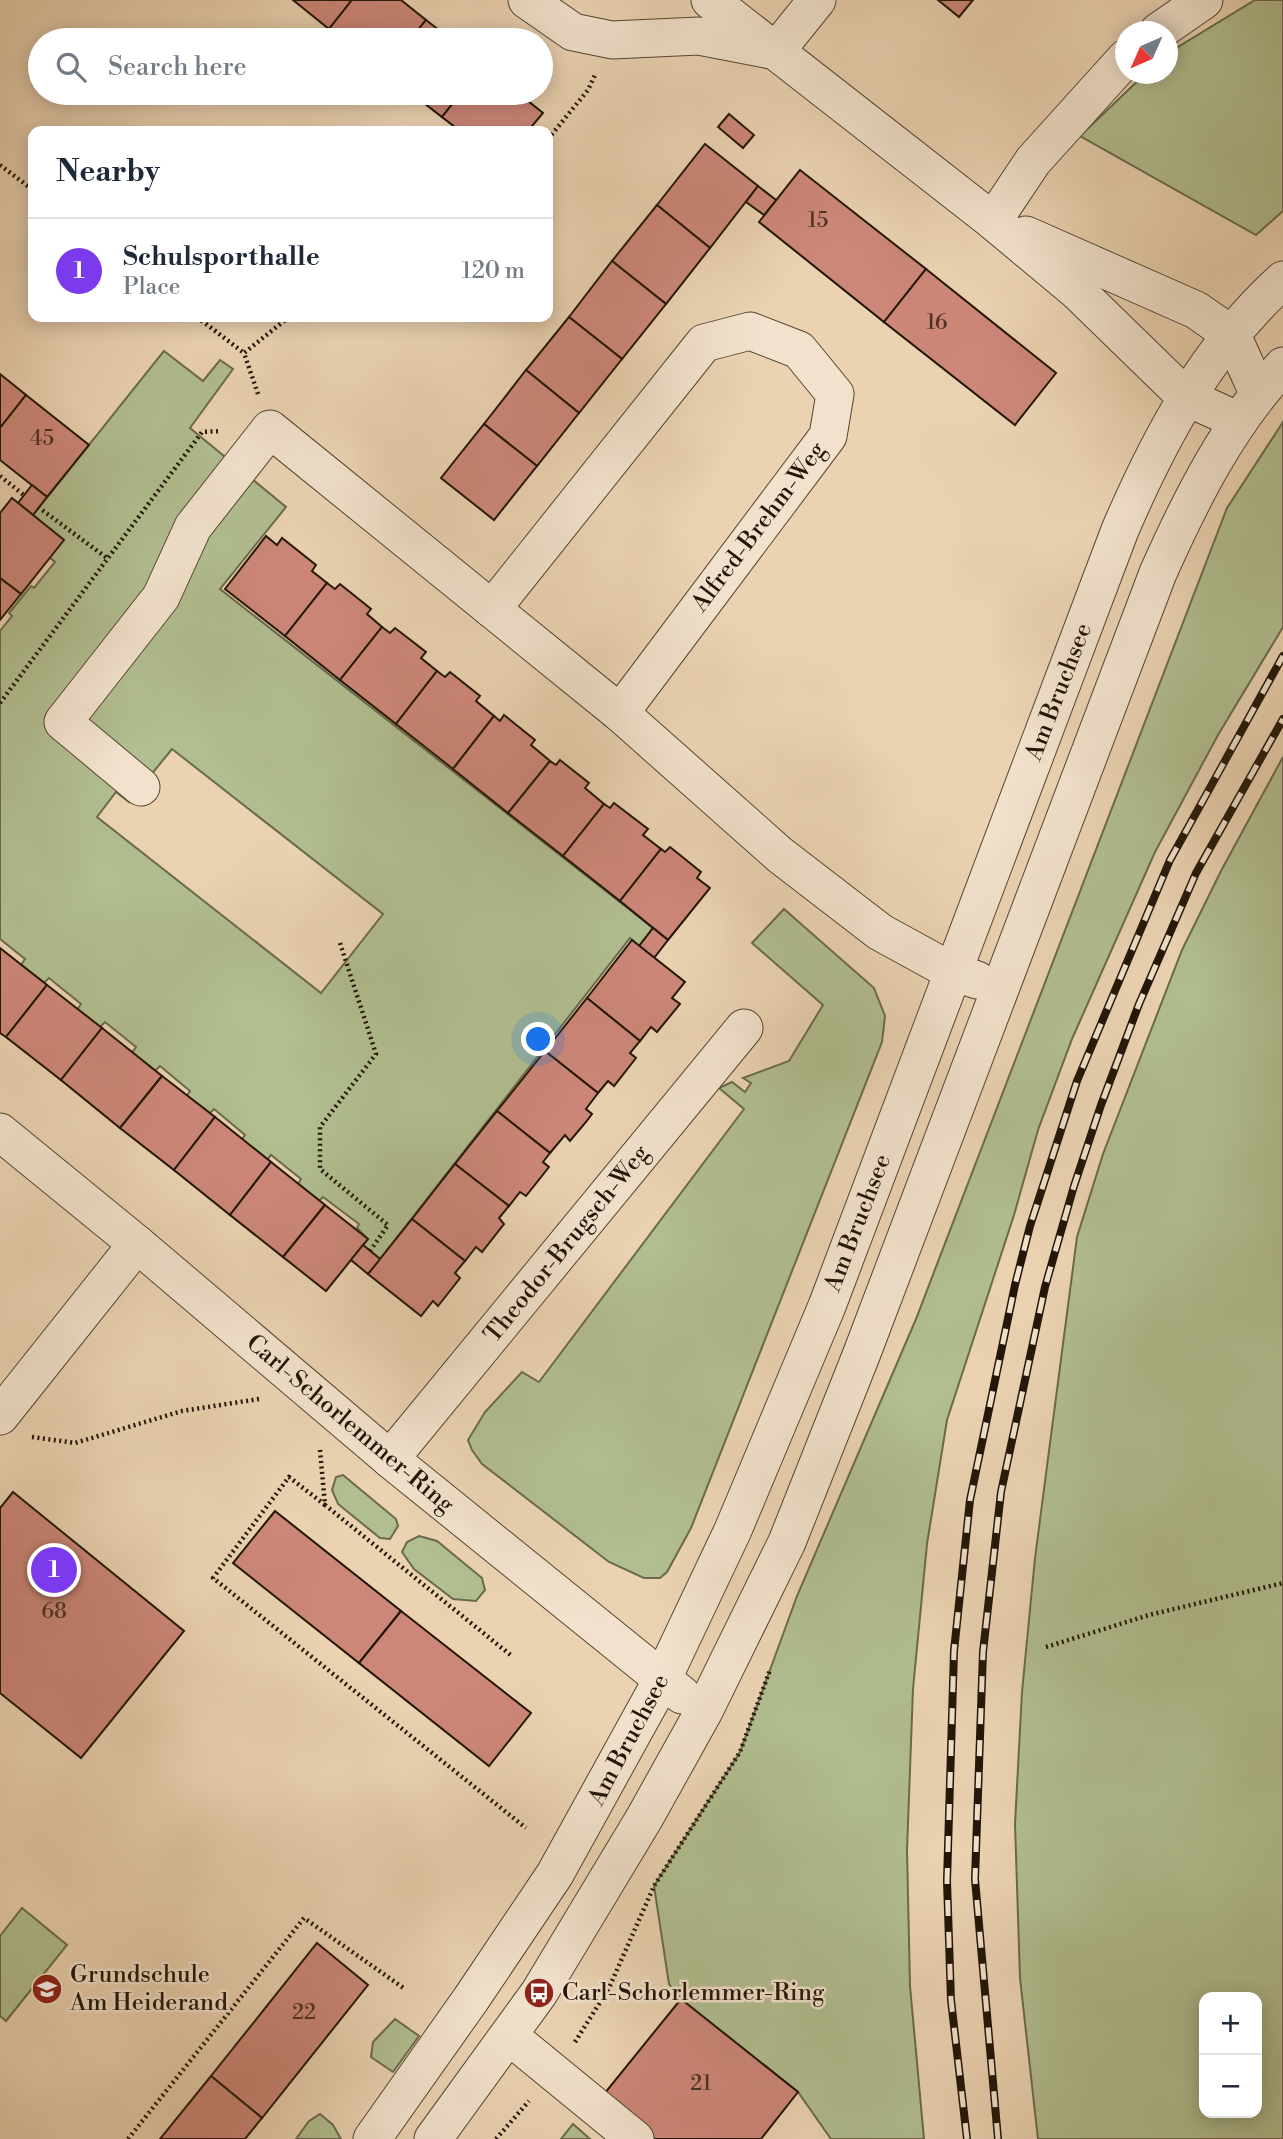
<!DOCTYPE html>
<html lang="en">
<head>
<meta charset="utf-8">
<style>
	:root { --surface:#fff; --page:#f6f6f7; --text:#1f2937; --muted:#747a83; --line:#e0e1e3; --accent:#7c3aed }
	body { margin:0; font-family:"Libre Bodoni",serif; background:var(--page); color:var(--text) }
	.controls { position:absolute; right:21px; bottom:21px; display:grid; overflow:hidden; border-radius:14px; box-shadow:0 4px 18px #0003 }
	.controls button { width:63px; height:63px; display:grid; place-items:center; padding:0; border:0; border-bottom:2px solid var(--line); background:var(--surface); color:var(--text); font:35px sans-serif }
	.compass { position:absolute; left:1115px; top:21px; width:63px; height:63px; border-radius:50%; background:var(--surface); box-shadow:0 4px 18px #0003; rotate:225deg }
	.you { position:absolute; left:539px; top:1040px; width:24px; height:24px; margin:-18px; border:5px solid #fff; border-radius:50%; background:#1a73e8; box-shadow:0 0 0 10px #1a73e833 }
	.badge { display:grid; place-items:center; width:46px; height:46px; border-radius:50%; background:var(--accent); color:#fff; font-size:23px; font-weight:700 }
	.pin { position:absolute; translate:-50% -50%; border:4px solid #fff; box-shadow:0 2px 7px #0006 }
	.list { margin:0; padding:0; list-style:none }
	h2 { display:flex; justify-content:space-between; align-items:center; height:91px; margin:0; padding:0 28px; font-size:30px }
	h2 small { font-size:23px; font-weight:400; color:var(--muted) }
	.list li { display:grid; grid-template-columns:46px 1fr auto; gap:21px; align-items:center; box-sizing:border-box; height:105px; padding:0 28px; border-top:2px solid var(--line) }
	.list b { display:block; font-size:26px; white-space:nowrap }
	.list p { margin:0; font-size:23px; white-space:nowrap; color:var(--muted) }
	.list em { font-size:23px; font-style:normal; color:var(--muted) }
	.icon { flex:none; width:38px; height:38px; fill:none; stroke:currentColor; stroke-width:2; stroke-linecap:round; stroke-linejoin:round }
	.map { position:relative; flex:none; width:1283px; height:2139px; overflow:hidden }
	.search { position:absolute; background:var(--surface); box-shadow:0 4px 18px #0003; left:28px; top:28px; width:525px; height:77px; display:flex; align-items:center; gap:18px; box-sizing:border-box; padding:0 24px; border-radius:38px; color:var(--muted); font-size:26px }
	.panel { position:absolute; background:var(--surface); box-shadow:0 4px 18px #0003; left:28px; top:126px; width:525px; height:196px; border-radius:14px }
	.map>svg:first-child { display:block }
</style>
</head>
<body>
<div class="map">
<svg width="1283" height="2139" viewBox="0 0 1283 2139">
	<rect width="100%" height="100%" fill="#ebd3b2"/>
	<filter id="stains"><feTurbulence type="fractalNoise" baseFrequency=".00286" numOctaves="4"/><feColorMatrix values="0 0 0 0 .2 0 0 0 0 .09 0 0 0 0 .02 0 0 0 .5 -.17"/></filter>
	<radialGradient id="worn" r=".72"><stop offset=".6" stop-color="#630" stop-opacity="0"/><stop offset="1" stop-color="#630" stop-opacity=".3"/></radialGradient>
	<!-- green -->
	<g fill="#b1be90" stroke="#6a6a4c" stroke-width="2" fill-rule="evenodd">
		<path d="M1255,0H1283V211L1256,235L1080,136L1145,74H1168V53Z"/>
		<path d="M164,351L203,381L220,360L233,369L190,428L286,507L220,589L653,928L639,946L630,938L380,1259L363,1245L368,1239L357,1228L359,1224L323,1197L318,1202L297,1186L301,1179L271,1155L266,1161L241,1141L245,1135L214,1109L208,1115L186,1097L190,1091L160,1066L154,1072L131,1054L136,1047L105,1022L99,1028L77,1010L81,1004L49,978L44,983L21,965L25,959L0,939V631L12,616L9,613L31,586L34,588L55,562L49,557L63,540L33,515ZM172,749L383,914L321,993L97,817L116,792L129,802Z"/>
		<path d="M1283,422V627L1218,735L1155,852L1072,1039L1038,1130L1014,1215L947,1420L927,1544L913,1689L907,1850L910,1986L924,2139H831L798,2092L681,1999L669,1984L654,1886L740,1752L797,1596L916,1319L1227,508Z"/>
		<path d="M1283,757V2139H1038L1020,1978L1015,1824L1022,1692L1035,1558L1077,1237L1103,1154L1182,950L1222,869ZM1257,1997V2113H1204V1997Z"/>
		<path d="M784,909L874,988L885,1016L882,1042L691,1528L667,1572L660,1578H644L609,1562L482,1464L472,1450L468,1440L485,1412L522,1372L539,1382L744,1109L719,1088L732,1082L745,1092L751,1083L743,1078L789,1061L823,1005L752,943Z"/>
		<path d="M343,1475L396,1519L398,1526L390,1539L380,1538L338,1504L332,1490L336,1477Z"/>
		<path d="M419,1536L437,1541L482,1578L485,1590L476,1601L453,1599L414,1569L402,1552L407,1542Z"/>
		<path d="M22,1908L67,1945L6,2021L0,2016V1936Z"/>
		<path d="M395,2019L419,2036L393,2072L371,2057L373,2042Z"/>
		<path d="M320,2114L333,2125L341,2139H296L309,2121Z"/>
		<path d="M573,2124L590,2139H561Z"/>
	</g>
	<!-- building -->
	<g fill="#cd8779" stroke="#221508" stroke-width="2">
		<path d="M293,0H352L329,29Z"/>
		<path d="M352,0H401L426,20L410,40H344L329,29Z"/>
		<path d="M938,0H973L959,17Z"/>
		<path d="M426,20L452,40H410Z"/>
		<path d="M411,93H461L442,117Z"/>
		<path d="M461,93H518L543,113L528,131H460L442,117Z"/>
		<path d="M729,114L754,135L743,148L718,127Z"/>
		<path d="M705,144L758,186L710,248L657,205Z"/>
		<path d="M800,170L926,269L884,322L759,222Z"/>
		<path d="M758,186L776,200L764,215L746,202Z"/>
		<path d="M657,205L710,248L666,304L612,261Z"/>
		<path d="M612,261L666,304L622,359L569,317Z"/>
		<path d="M926,269L1056,373L1015,425L884,322Z"/>
		<path d="M569,317L622,359L579,413L526,370Z"/>
		<path d="M526,370L579,413L537,466L484,424Z"/>
		<path d="M0,374L26,395L0,428Z"/>
		<path d="M26,395L89,445L47,497L0,460V428Z"/>
		<path d="M484,424L537,466L494,520L441,478Z"/>
		<path d="M32,485L47,497L33,515L18,503Z"/>
		<path d="M12,498L64,540L21,594L0,578V513Z"/>
		<path d="M266,536L277,545L282,538L316,565L312,571L327,583L285,636L225,589Z"/>
		<path d="M0,578L21,594L0,620Z"/>
		<path d="M327,583L335,589L340,584L371,609L367,614L382,627L340,680L285,636Z"/>
		<path d="M382,627L390,633L395,628L426,652L421,658L437,671L396,724L340,680Z"/>
		<path d="M437,671L445,677L450,672L480,696L476,701L494,716L453,769L396,724Z"/>
		<path d="M504,715L535,740L531,745L550,761L508,813L453,769L494,716L500,721Z"/>
		<path d="M560,760L589,783L585,788L604,804L563,856L508,813L550,761L556,765Z"/>
		<path d="M614,803L648,829L643,835L661,849L620,901L563,856L604,804L610,808Z"/>
		<path d="M670,847L701,872L697,878L710,888L668,940L620,901L661,849L665,852Z"/>
		<path d="M653,928L668,940L654,958L639,946Z"/>
		<path d="M632,940L685,982L672,998L680,1004L657,1032L651,1027L640,1041L587,998Z"/>
		<path d="M0,948L47,985L6,1037L0,1033Z"/>
		<path d="M47,985L102,1028L61,1080L6,1037Z"/>
		<path d="M587,998L640,1041L630,1053L636,1058L614,1086L608,1081L598,1093L545,1051Z"/>
		<path d="M102,1028L162,1076L120,1128L61,1080Z"/>
		<path d="M545,1051L598,1093L586,1109L592,1114L586,1122L570,1141L565,1135L550,1153L497,1111Z"/>
		<path d="M162,1076L215,1117L174,1170L120,1128Z"/>
		<path d="M497,1111L550,1153L543,1162L549,1167L526,1196L520,1192L509,1206L455,1164Z"/>
		<path d="M215,1117L271,1162L230,1215L174,1170Z"/>
		<path d="M271,1162L325,1205L283,1257L230,1215Z"/>
		<path d="M455,1164L509,1206L499,1218L504,1224L482,1252L476,1247L465,1261L412,1219Z"/>
		<path d="M325,1205L368,1239L326,1291L283,1257Z"/>
		<path d="M412,1219L465,1261L455,1273L460,1278L438,1306L433,1301L421,1316L368,1274Z"/>
		<path d="M363,1245L380,1259L368,1274L351,1260Z"/>
		<path d="M13,1492L184,1631L81,1758L0,1693V1508Z"/>
		<path d="M275,1511L401,1611L359,1663L233,1563Z"/>
		<path d="M401,1611L531,1713L489,1766L359,1663Z"/>
		<path d="M317,1943L368,1985L262,2118L211,2076Z"/>
		<path d="M681,1999L798,2092L761,2139H650L600,2099Z"/>
		<path d="M211,2076L262,2118L245,2139H160Z"/>
	</g>
	<g fill="none" stroke-linecap="round" stroke-linejoin="round">
		<!-- minor casing -->
		<g stroke="#544432" stroke-width="39">
			<g id="minor">
				<path d="M527,0L573,32L612,40L699,36L776,51L817,0"/>
				<path d="M710,0L993,221L1077,291L1186,397L1239,421"/>
				<path d="M1158,32L1204,0"/>
				<path d="M993,221L1033,161L1126,58"/>
				<path d="M1026,235L1196,310L1232,335L1258,393"/>
				<path d="M492,609L704,343L750,331L799,350L835,394L828,436L620,713"/>
				<path d="M141,787L63,722L161,597L193,527L270,429L620,713L780,855L880,932L953,972L977,980"/>
				<path d="M0,1132L137,1244L390,1459L682,1695"/>
				<path d="M0,1416L137,1244"/>
				<path d="M390,1459L744,1028"/>
				<path d="M509,2036L635,2139"/>
				<path d="M372,2139L471,1999L555,1874L662,1680L733,1530L827,1306L1120,530C1160,437 1207,349 1283,280"/>
				<path d="M433,2139L539,1993L645,1817L704,1711L787,1542L862,1353L1158,573C1191,499 1228,425 1283,366"/>
			</g>
		</g>
		<!-- path -->
		<g stroke="#221508" stroke-width="4.5" stroke-dasharray="2 3.5" stroke-linecap="butt">
			<path d="M548,139L588,90L595,75"/>
			<path d="M0,165L33,190"/>
			<path d="M197,317L244,353"/>
			<path d="M258,394L244,353L289,317"/>
			<path d="M0,476L25,496"/>
			<path d="M38,507L107,558"/>
			<path d="M0,703L202,432L221,431"/>
			<path d="M340,943L376,1054L320,1127V1169L388,1225L370,1251"/>
			<path d="M32,1437L75,1443L182,1411L259,1399"/>
			<path d="M320,1450L325,1505L513,1657"/>
			<path d="M325,1505L289,1477L213,1578L526,1828"/>
			<path d="M1046,1647L1149,1615L1283,1583"/>
			<path d="M575,2042L609,1988L654,1886L740,1752L770,1670"/>
			<path d="M128,2139L304,1918L405,1989"/>
			<path d="M496,2139L529,2101"/>
		</g>
		<!-- minor -->
		<use href="#minor" stroke="#f2e2cd" stroke-width="37"/>
		<!-- rail casing -->
		<g stroke="#221508" stroke-width="8">
			<g id="rail">
				<path d="M967,2139L951,2000L947,1881L954,1651L970,1500L1015,1285L1030,1226L1077,1081L1170,860L1283,656"/>
				<path d="M998,2139L975,1879L983,1652L1001,1492L1045,1287L1074,1186L1101,1105L1139,1004L1196,873L1283,719"/>
			</g>
		</g>
		<!-- rail -->
		<use href="#rail" stroke="#f2e2cd" stroke-width="5" stroke-dasharray="16" stroke-linecap="butt"/>
	</g>
	<!-- icons -->
	<defs>
		<g id="school-disc" transform="scale(1.575)"><circle r="9.5" fill="#8f2418" stroke="#f2e2cd"/><path d="M0-5L7-2L0 1L-7-2ZM-4 1L0 2.5L4 1V4Q0 6-4 4Z" fill="#fff"/></g>
		<g id="bus-disc" transform="scale(1.575)"><circle r="9.5" fill="#8f2418" stroke="#f2e2cd"/><path d="M-5-6H5V4H4V6H2V4H-2V6H-4V4H-5ZM-3.5-4V0h7V-4ZM-3.5 1.2v1.5H-2V1.2ZM2 1.2v1.5H3.5V1.2Z" fill="#fff"/></g>
	</defs>
	<g fill-rule="evenodd">
		<use href="#school-disc" x="47" y="1989"/>
		<use href="#bus-disc" x="539" y="1993"/>
	</g>
	<g text-anchor="middle" dominant-baseline="central" stroke-width="5" stroke-linejoin="round" paint-order="stroke">
		<!-- number labels -->
		<g font-size="21" fill="#4d3224">
			<text x="818" y="221">15</text>
			<text x="937" y="323">16</text>
			<text x="42" y="439">45</text>
			<text x="54" y="1612">68</text>
			<text x="304" y="2013">22</text>
			<text x="701" y="2084">21</text>
		</g>
		<!-- street labels -->
		<g font-size="24" fill="#221508" stroke="#f2e2cd">
			<text transform="translate(759 527) rotate(-53)">Alfred-Brehm-Weg</text>
			<text transform="translate(1059 692) rotate(-69)">Am Bruchsee</text>
			<text transform="translate(858 1223) rotate(-69)">Am Bruchsee</text>
			<text transform="translate(567 1244) rotate(-51)">Theodor-Brugsch-Weg</text>
			<text transform="translate(350 1424) rotate(40)">Carl-Schorlemmer-Ring</text>
			<text transform="translate(629 1740) rotate(-62)">Am Bruchsee</text>
		</g>
		<!-- poi labels -->
		<g font-size="24" fill="#221508" stroke="#f2e2cd" text-anchor="start">
			<text x="70" y="1975">Grundschule<tspan x="70" dy="28">Am Heiderand</tspan></text>
			<text x="562" y="1993">Carl-Schorlemmer-Ring</text>
		</g>
	</g>
	<rect width="100%" height="100%" filter="url(#stains)"/>
	<rect width="100%" height="100%" fill="url(#worn)"/>
</svg>
<div class="controls">
<button>+</button>
<button>−</button>
</div>
<svg class="compass" viewBox="-18 -18 36 36"><path d="M0-13l5 13h-10z" fill="#e53935"/><path d="M0 13l5-13h-10z" fill="#747a83"/></svg>
<div class="you"></div>
<div class="pin badge" style="left:54px;top:1570px">1</div>
<div class="search"><svg class="icon" aria-label="search" viewBox="0 0 24 24"><circle cx="10" cy="10" r="6"/><path d="M15 15l6 6"/></svg>Search here</div>
<section class="panel">
<h2>Nearby<small></small></h2>
<ul class="list">
<li><span class="badge">1</span><div><b>Schulsporthalle</b><p>Place</p></div><em>120 m</em></li>
</ul>
</section>
</div>
</body>
</html>
